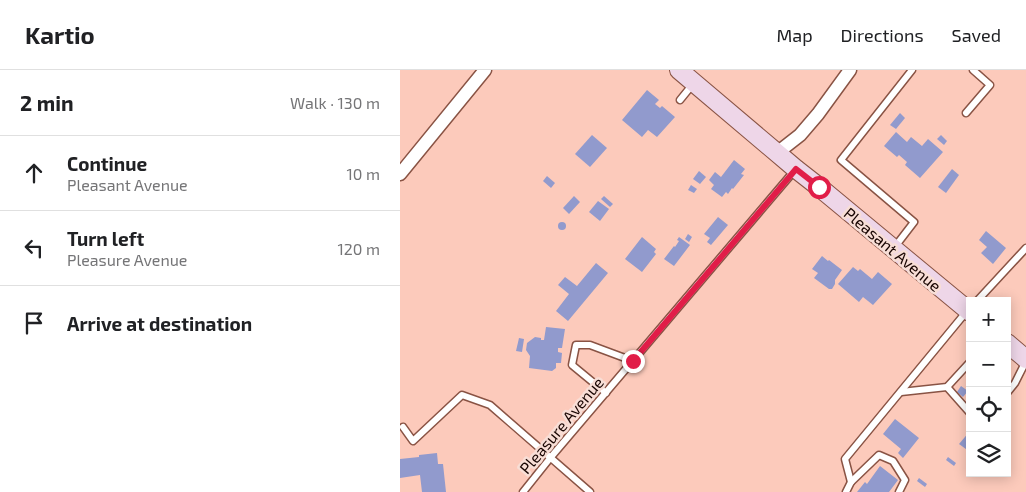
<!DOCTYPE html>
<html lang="en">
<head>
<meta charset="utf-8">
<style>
	:root { --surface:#fff; --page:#f2f2f2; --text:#202124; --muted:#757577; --line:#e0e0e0 }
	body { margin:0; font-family:"Exo 2",sans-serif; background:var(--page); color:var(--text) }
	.controls { position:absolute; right:15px; bottom:15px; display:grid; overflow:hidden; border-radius:0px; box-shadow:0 2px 12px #0003 }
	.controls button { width:45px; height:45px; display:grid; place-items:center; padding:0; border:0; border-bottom:1px solid var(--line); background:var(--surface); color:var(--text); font:25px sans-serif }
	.stop { position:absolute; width:15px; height:15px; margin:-11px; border:4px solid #e11d48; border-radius:50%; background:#fff }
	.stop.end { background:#e11d48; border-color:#fff; box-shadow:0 1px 5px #0008 }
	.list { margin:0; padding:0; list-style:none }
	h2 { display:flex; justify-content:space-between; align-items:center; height:65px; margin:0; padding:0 20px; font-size:21px }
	h2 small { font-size:16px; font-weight:400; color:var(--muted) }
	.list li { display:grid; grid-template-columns:32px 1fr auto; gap:15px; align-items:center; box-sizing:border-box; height:75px; padding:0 20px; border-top:1px solid var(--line) }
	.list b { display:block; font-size:19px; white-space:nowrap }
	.list p { margin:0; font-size:16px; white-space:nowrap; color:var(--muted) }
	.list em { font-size:16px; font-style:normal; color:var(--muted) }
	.icon { flex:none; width:28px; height:28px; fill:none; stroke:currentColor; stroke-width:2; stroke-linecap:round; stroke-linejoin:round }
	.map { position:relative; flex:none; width:626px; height:422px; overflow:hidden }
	header { display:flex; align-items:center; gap:30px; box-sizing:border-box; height:70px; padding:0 25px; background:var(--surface); border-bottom:1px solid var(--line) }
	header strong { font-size:24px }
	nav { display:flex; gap:28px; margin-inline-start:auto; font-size:18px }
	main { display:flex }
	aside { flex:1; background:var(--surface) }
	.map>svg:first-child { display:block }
</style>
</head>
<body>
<header>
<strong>Kartio</strong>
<nav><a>Map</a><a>Directions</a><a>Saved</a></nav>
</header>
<main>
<aside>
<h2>2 min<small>Walk · 130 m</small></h2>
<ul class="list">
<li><svg class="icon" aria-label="ahead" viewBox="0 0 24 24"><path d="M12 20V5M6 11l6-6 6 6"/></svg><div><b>Continue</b><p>Pleasant Avenue</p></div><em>10 m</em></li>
<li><svg class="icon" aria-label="left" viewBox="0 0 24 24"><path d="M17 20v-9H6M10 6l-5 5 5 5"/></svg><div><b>Turn left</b><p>Pleasure Avenue</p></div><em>120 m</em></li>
<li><svg class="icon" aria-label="arrive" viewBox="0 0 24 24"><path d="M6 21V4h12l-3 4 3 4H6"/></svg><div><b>Arrive at destination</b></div></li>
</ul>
</aside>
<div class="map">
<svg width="626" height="422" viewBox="0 0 626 422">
	<rect width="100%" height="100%" fill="#fccabb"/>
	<!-- building -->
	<g fill="#919acd">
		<path d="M247,20L259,30L255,34L260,38L262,36L275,47L257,67L248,60L242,67L222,50Z"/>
		<path d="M500,43L505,48L496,59L490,55Z"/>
		<path d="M496,62L507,72L511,67L522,76L528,69L543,82L520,108L505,95L507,92L499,85L497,87L484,76Z"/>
		<path d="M192,65L207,78L190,97L175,84Z"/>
		<path d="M541,65L547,71L544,75L537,69Z"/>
		<path d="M334,90L345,99L341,104L344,105L333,119L332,118L328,124L326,122L322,127L311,119L314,115L309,110L315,102L321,107Z"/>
		<path d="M552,99L559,105L546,123L538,117Z"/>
		<path d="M299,101L306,107L300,114L293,109Z"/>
		<path d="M147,106L155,113L151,118L143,111Z"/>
		<path d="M291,115L297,119L294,123L288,120Z"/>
		<path d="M174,126L180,132L169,144L163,138Z"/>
		<path d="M204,126L213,134L210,137L201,129Z"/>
		<path d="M198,131L209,139L200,151L189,142Z"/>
		<path d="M318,147L328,155L311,175L307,172L310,168L304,164Z"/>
		<circle cx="162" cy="156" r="4"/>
		<path d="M586,161L606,178L593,194L581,183L587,177L579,170Z"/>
		<path d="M288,164L292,167L289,172L285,169Z"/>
		<path d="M242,167L256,179L254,182L256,184L242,202L225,189Z"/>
		<path d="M279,167L290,175L274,196L264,189L274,176L275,177L279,171L277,170Z"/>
		<path d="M422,186L428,191L429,190L442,200L435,210V214L432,219H429L414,208L418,203L412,199Z"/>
		<path d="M196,193L208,203L168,251L156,241L169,224L158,215L165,207L177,216Z"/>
		<path d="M453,197L458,201L460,199L472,209L478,202L492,214L473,235L463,227L459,232L438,214Z"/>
		<path d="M146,257L165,259L162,278H158V282L162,283L161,293H156V298L152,301L129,298L130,286L126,280L127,273L135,267L141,268V270H144Z"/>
		<path d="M119,268L124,269L122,282L116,281Z"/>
		<path d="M561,316L568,321L563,327L557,322Z"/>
		<path d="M495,349L519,368L503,388L498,383L501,379L483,364Z"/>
		<path d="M570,361V382L559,374Z"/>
		<path d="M37,383L38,394H43L46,422H22L20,405L0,408V389L19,387V385Z"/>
		<path d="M548,387L556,393L554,396L546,390Z"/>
		<path d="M480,396L498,410L489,422H457L465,412L467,414Z"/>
		<path d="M519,408L527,414L525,417L517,411Z"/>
	</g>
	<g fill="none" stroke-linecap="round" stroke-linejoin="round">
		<!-- lane casing -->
		<g stroke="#895344" stroke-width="9">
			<g id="lane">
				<path d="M280,30L293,14"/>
				<path d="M566,43L590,15L573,0"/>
				<path d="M494,178L514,152L441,90L512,0"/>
				<path d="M577,231L626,178"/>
				<path d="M547,317L570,343"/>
				<path d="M501,322L547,317L570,292"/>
				<path d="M206,323L172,295L176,275H190L233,291"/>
				<path d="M607,323L615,313L626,291"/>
				<path d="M3,357L13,371L62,325L90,335L190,422"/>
				<path d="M451,412L445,389L567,241"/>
				<path d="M123,422L151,387L395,100"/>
				<path d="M446,422L451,412L479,385L493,391L505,410L499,422"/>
			</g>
		</g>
		<!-- street casing -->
		<g stroke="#895344" stroke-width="15">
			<g id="street">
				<path d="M377,83L400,65L418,44L450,0"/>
				<path d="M0,104L85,0"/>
			</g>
		</g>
		<!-- secondary casing -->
		<g stroke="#895344" stroke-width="20">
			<g id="secondary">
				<path d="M279,0L396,99L419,117L570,242"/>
				<path d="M607,273L626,289"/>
			</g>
		</g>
		<!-- lane -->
		<use href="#lane" stroke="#fff" stroke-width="6"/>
		<!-- street -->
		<use href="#street" stroke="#fff" stroke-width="12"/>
		<!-- secondary -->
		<use href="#secondary" stroke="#eed6e8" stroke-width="18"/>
	</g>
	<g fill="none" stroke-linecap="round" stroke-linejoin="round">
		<!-- route -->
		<path stroke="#e11d48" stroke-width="6" d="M233,291L396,99L419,117"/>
	</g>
	<g text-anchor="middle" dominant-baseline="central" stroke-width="5" stroke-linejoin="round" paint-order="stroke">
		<!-- street labels -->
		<g font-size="16" fill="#180502" stroke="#f8ded6">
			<text transform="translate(493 179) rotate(40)">Pleasant Avenue</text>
			<text transform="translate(161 355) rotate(-50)">Pleasure Avenue</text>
		</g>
	</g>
</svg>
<div class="controls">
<button>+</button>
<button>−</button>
<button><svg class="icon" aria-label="locate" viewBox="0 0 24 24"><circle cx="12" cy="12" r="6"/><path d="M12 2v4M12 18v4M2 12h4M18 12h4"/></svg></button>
<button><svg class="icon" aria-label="layers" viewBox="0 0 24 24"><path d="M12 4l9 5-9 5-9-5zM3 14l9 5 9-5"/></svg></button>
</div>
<div class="stop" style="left:419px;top:117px"></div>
<div class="stop end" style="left:233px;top:291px"></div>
</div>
</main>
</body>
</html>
